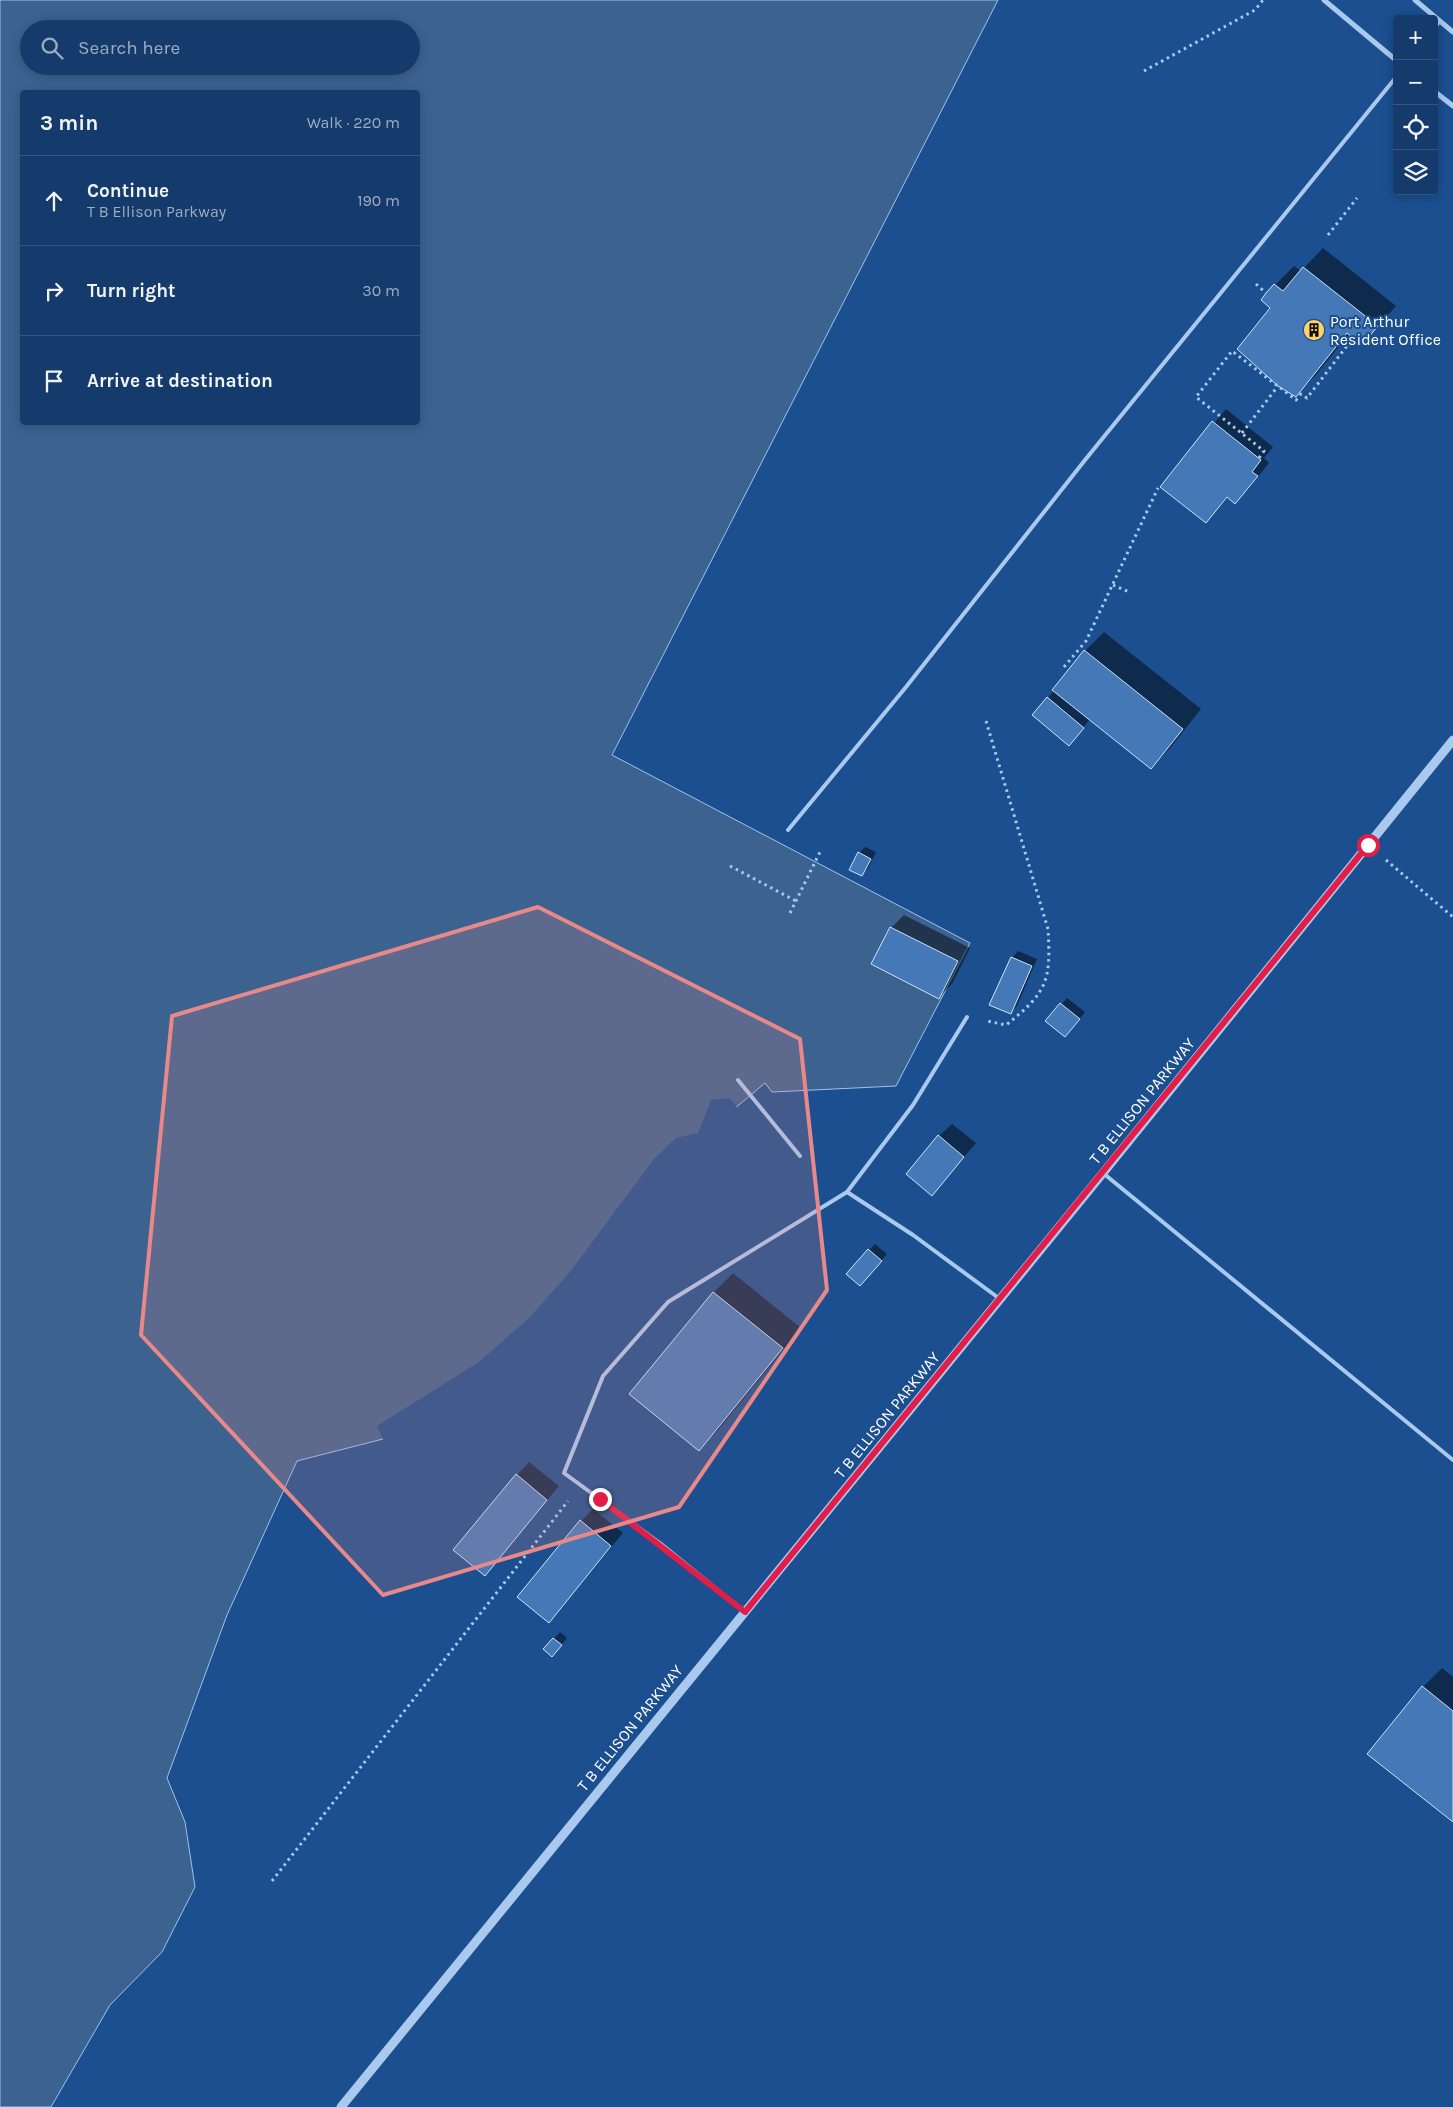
<!DOCTYPE html>
<html lang="en">
<head>
<meta charset="utf-8">
<style>
	:root { --surface:#143b6b; --page:#1d4271; --text:#f1f3f6; --muted:#9dadc1; --line:#33557e }
	body { margin:0; font-family:Karla,sans-serif; background:var(--page); color:var(--text) }
	.controls { position:absolute; right:15px; top:15px; display:grid; overflow:hidden; border-radius:5px; box-shadow:0 2px 12px #0003 }
	.controls button { width:45px; height:45px; display:grid; place-items:center; padding:0; border:0; border-bottom:1px solid var(--line); background:var(--surface); color:var(--text); font:25px sans-serif }
	.stop { position:absolute; width:15px; height:15px; margin:-11px; border:4px solid #e11d48; border-radius:50%; background:#fff }
	.stop.end { background:#e11d48; border-color:#fff; box-shadow:0 1px 5px #0008 }
	.list { margin:0; padding:0; list-style:none }
	h2 { display:flex; justify-content:space-between; align-items:center; height:65px; margin:0; padding:0 20px; font-size:21px }
	h2 small { font-size:16px; font-weight:400; color:var(--muted) }
	.list li { display:grid; grid-template-columns:32px 1fr auto; gap:15px; align-items:center; box-sizing:border-box; height:90px; padding:0 20px; border-top:1px solid var(--line) }
	.list b { display:block; font-size:19px; white-space:nowrap }
	.list p { margin:0; font-size:16px; white-space:nowrap; color:var(--muted) }
	.list em { font-size:16px; font-style:normal; color:var(--muted) }
	.icon { flex:none; width:28px; height:28px; fill:none; stroke:currentColor; stroke-width:2; stroke-linecap:round; stroke-linejoin:round }
	.map { position:relative; flex:none; width:1453px; height:2107px; overflow:hidden }
	.search { position:absolute; background:var(--surface); box-shadow:0 2px 12px #0003; left:20px; top:20px; width:400px; height:55px; display:flex; align-items:center; gap:12px; box-sizing:border-box; padding:0 18px; border-radius:28px; color:var(--muted); font-size:19px }
	.panel { position:absolute; background:var(--surface); box-shadow:0 2px 12px #0003; left:20px; top:90px; width:400px; height:335px; border-radius:5px }
	.map>svg:first-child { display:block }
</style>
</head>
<body>
<div class="map">
<svg width="1453" height="2107" viewBox="0 0 1453 2107">
	<rect width="100%" height="100%" fill="#1b4f8f"/>
	<!-- water -->
	<path fill="#3c6290" stroke="#9cc4f0" fill-rule="evenodd" d="M0,0H998L612,755L970,943L896,1086L772,1092L765,1083L702,1136L648,1193L539,1329L383,1439L297,1461L227,1615L167,1778L185,1822L195,1887L162,1952L110,2005L51,2107H0ZM29,29H411V66H29ZM22,92H418V422H22Z"/>
	<!-- pier -->
	<path fill="#1b4f8f" d="M730,1098L738,1109L704,1138L650,1195L541,1331L384,1441L377,1426L479,1362L529,1318L570,1272L654,1159L676,1138L698,1133L711,1100Z"/>
	<!-- shadow -->
	<g fill="#0007">
		<path d="M1323,248L1396,306L1362,344L1349,334L1315,376L1296,395L1272,308L1275,285L1294,266L1301,271Z"/>
		<path d="M1226,409L1273,447L1264,458L1269,463L1248,489L1235,502L1228,497L1206,521L1162,486Z"/>
		<path d="M1104,632L1201,709L1170,748L1151,768L1090,719L1069,745L1048,698L1085,651Z"/>
		<path d="M865,847L876,852L868,868L862,874L859,853Z"/>
		<path d="M904,915L970,948L952,984L939,997L873,964L892,927Z"/>
		<path d="M1018,951L1037,959L1017,1006L1011,1012L1012,958Z"/>
		<path d="M1067,998L1085,1012L1071,1030L1047,1021Z"/>
		<path d="M952,1124L976,1143L932,1194L939,1136Z"/>
		<path d="M875,1244L887,1254L866,1278L869,1250Z"/>
		<path d="M733,1273L801,1328L718,1430L699,1449L631,1394L714,1292Z"/>
		<path d="M529,1462L559,1486L485,1574L517,1475Z"/>
		<path d="M593,1509L623,1533L549,1621L581,1521Z"/>
		<path d="M560,1632L567,1638L558,1649H545Z"/>
		<path d="M1442,1668L1453,1677V1821L1423,1687Z"/>
	</g>
	<!-- building -->
	<g fill="#4478b7" stroke="#cfe3fa">
		<path d="M1303,267L1378,326L1362,345L1347,333L1296,397L1278,386L1237,349L1270,308L1261,300L1266,293L1274,284L1283,291Z"/>
		<path d="M1212,421L1261,460L1252,472L1258,476L1235,504L1227,497L1206,523L1160,487Z"/>
		<path d="M1084,650L1183,729L1151,769L1052,690Z"/>
		<path d="M1047,697L1084,728L1069,746L1032,715Z"/>
		<path d="M858,852L871,859L862,876L849,870Z"/>
		<path d="M890,927L958,961L939,999L871,964Z"/>
		<path d="M1011,957L1032,966L1011,1014L989,1005Z"/>
		<path d="M1060,1003L1080,1019L1065,1037L1045,1021Z"/>
		<path d="M938,1135L964,1157L932,1196L906,1174Z"/>
		<path d="M868,1249L882,1261L860,1286L846,1274Z"/>
		<path d="M713,1292L783,1348L699,1451L629,1394Z"/>
		<path d="M516,1474L547,1500L485,1576L453,1550Z"/>
		<path d="M580,1520L611,1546L549,1623L517,1597Z"/>
		<path d="M553,1638L562,1645L552,1657L543,1649Z"/>
		<path d="M1422,1686L1453,1711V1822L1367,1754Z"/>
	</g>
	<g fill="none" stroke-linecap="round" stroke-linejoin="round">
		<!-- path -->
		<g stroke="#a9c9ee" stroke-width="3" stroke-dasharray="2.5 4" stroke-linecap="butt">
			<path d="M1144,71L1255,10L1263,0"/>
			<path d="M1328,235L1357,198"/>
			<path d="M1256,284L1266,293"/>
			<path d="M1242,433L1278,386"/>
			<path d="M1259,458L1264,451L1196,397L1232,351L1296,400L1301,394L1307,398L1353,338"/>
			<path d="M1113,585L1129,592"/>
			<path d="M1064,667L1086,641L1158,488"/>
			<path d="M986,721L1048,929C1051,980 1048,992 1006,1025L987,1021"/>
			<path d="M1386,860L1453,917"/>
			<path d="M730,866L796,901"/>
			<path d="M790,913L820,852"/>
			<path d="M272,1881L568,1501"/>
		</g>
		<!-- service -->
		<g stroke="#a9c9ee" stroke-width="4">
			<path d="M1434,28L1440,21"/>
			<path d="M788,830L906,687L1085,460L1397,76"/>
			<path d="M738,1080L800,1156"/>
			<path d="M1103,1173L1453,1460"/>
			<path d="M847,1192L913,1235L1000,1299"/>
			<path d="M745,1612L661,1544L564,1473L603,1376L668,1302L847,1192L913,1105L967,1017"/>
		</g>
		<!-- minor -->
		<g stroke="#a9c9ee" stroke-width="5">
			<path d="M1324,0L1397,61"/>
			<path d="M1415,0L1453,32"/>
			<path d="M1434,91L1453,106"/>
		</g>
		<!-- tertiary -->
		<path stroke="#a9c9ee" stroke-width="9" d="M341,2107L1103,1173L1453,740"/>
	</g>
	<g fill="none" stroke-linecap="round" stroke-linejoin="round">
		<!-- route -->
		<path stroke="#e11d48" stroke-width="6" d="M600,1499L745,1612L1368,845"/>
	</g>
	<!-- marked area -->
	<path fill="#e88989" fill-opacity="0.2" stroke="#e88989" stroke-width="4" stroke-linejoin="round" d="M538,907L800,1039L827,1290L679,1507L383,1595L141,1335L172,1016Z"/>
	<!-- icons -->
	<defs>
		<g id="building-disc" transform="scale(1.125)"><circle r="9.5" fill="#ffd166" stroke="#1b4f8f"/><path d="M-4-6H4V6H1V3H-1V6H-4ZM-2.5-4.3h1.7v1.8h-1.7ZM.8-4.3h1.7v1.8H.8ZM-2.5-1h1.7V.8h-1.7ZM.8-1h1.7V.8H.8Z" fill="#111"/></g>
	</defs>
	<g fill-rule="evenodd">
		<use href="#building-disc" x="1314" y="330"/>
	</g>
	<g text-anchor="middle" dominant-baseline="central" stroke-width="4" stroke-linejoin="round" paint-order="stroke">
		<!-- poi labels -->
		<g font-size="16" fill="#fff" stroke="#1b4f8f" text-anchor="start">
			<text x="1330" y="321">Port Arthur<tspan x="1330" dy="18">Resident Office</tspan></text>
		</g>
		<!-- street labels -->
		<g font-size="16" fill="#fff" stroke="#1b4f8f">
			<text transform="translate(1142 1101) rotate(-51)">T B ELLISON PARKWAY</text>
			<text transform="translate(887 1415) rotate(-51)">T B ELLISON PARKWAY</text>
			<text transform="translate(630 1728) rotate(-51)">T B ELLISON PARKWAY</text>
		</g>
	</g>
</svg>
<div class="controls">
<button>+</button>
<button>−</button>
<button><svg class="icon" aria-label="locate" viewBox="0 0 24 24"><circle cx="12" cy="12" r="6"/><path d="M12 2v4M12 18v4M2 12h4M18 12h4"/></svg></button>
<button><svg class="icon" aria-label="layers" viewBox="0 0 24 24"><path d="M12 4l9 5-9 5-9-5zM3 14l9 5 9-5"/></svg></button>
</div>
<div class="stop" style="left:1368px;top:845px"></div>
<div class="stop end" style="left:600px;top:1499px"></div>
<div class="search"><svg class="icon" aria-label="search" viewBox="0 0 24 24"><circle cx="10" cy="10" r="6"/><path d="M15 15l6 6"/></svg>Search here</div>
<section class="panel">
<h2>3 min<small>Walk · 220 m</small></h2>
<ul class="list">
<li><svg class="icon" aria-label="ahead" viewBox="0 0 24 24"><path d="M12 20V5M6 11l6-6 6 6"/></svg><div><b>Continue</b><p>T B Ellison Parkway</p></div><em>190 m</em></li>
<li><svg class="icon" aria-label="right" viewBox="0 0 24 24"><path d="M7 20v-9h11M14 6l5 5-5 5"/></svg><div><b>Turn right</b></div><em>30 m</em></li>
<li><svg class="icon" aria-label="arrive" viewBox="0 0 24 24"><path d="M6 21V4h12l-3 4 3 4H6"/></svg><div><b>Arrive at destination</b></div></li>
</ul>
</section>
</div>
</body>
</html>
